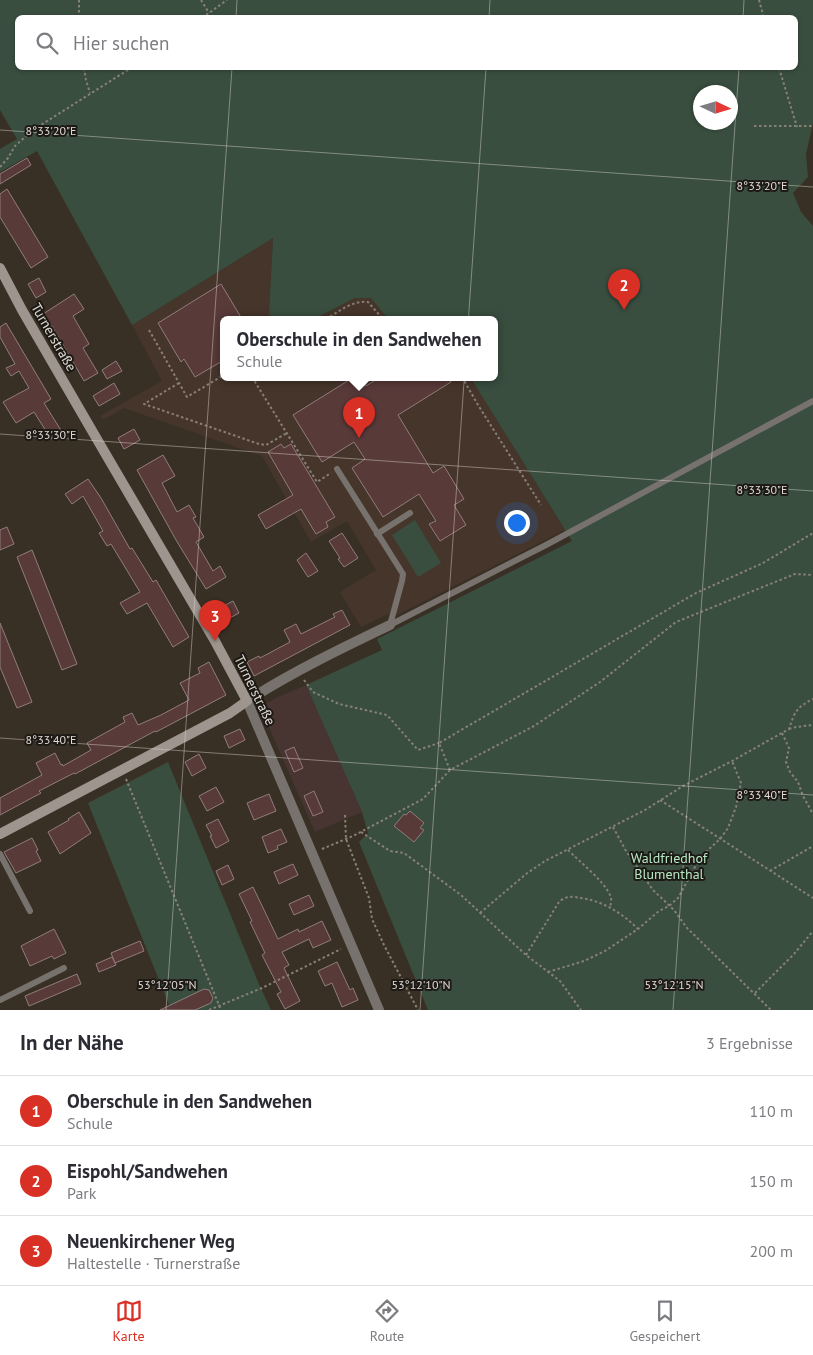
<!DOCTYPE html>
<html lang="de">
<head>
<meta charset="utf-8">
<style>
	:root { --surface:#fff; --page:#f7f7f7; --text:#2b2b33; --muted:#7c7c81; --line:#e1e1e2; --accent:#d93025 }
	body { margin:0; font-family:"PT Sans",sans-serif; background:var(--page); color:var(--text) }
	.compass { position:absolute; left:693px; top:85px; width:45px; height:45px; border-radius:50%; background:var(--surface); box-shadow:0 1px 4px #0004; rotate:94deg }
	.you { position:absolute; left:516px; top:522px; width:18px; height:18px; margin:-12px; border:4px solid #fff; border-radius:50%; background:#1a73e8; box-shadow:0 0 0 8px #1a73e833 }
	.badge { display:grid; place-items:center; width:32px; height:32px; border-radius:50%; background:var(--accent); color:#fff; font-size:16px; font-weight:700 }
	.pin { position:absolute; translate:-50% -41px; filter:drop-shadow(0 1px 2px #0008) }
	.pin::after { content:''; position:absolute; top:26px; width:18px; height:15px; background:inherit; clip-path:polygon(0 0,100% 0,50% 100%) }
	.popup { position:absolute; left:220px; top:316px; width:278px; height:65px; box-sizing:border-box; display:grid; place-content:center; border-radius:8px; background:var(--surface); filter:drop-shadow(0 1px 4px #0005); font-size:16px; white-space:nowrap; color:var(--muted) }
	.popup b { font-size:19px; color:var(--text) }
	.popup::after { content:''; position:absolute; left:50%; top:100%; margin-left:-10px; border:10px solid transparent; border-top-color:var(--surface) }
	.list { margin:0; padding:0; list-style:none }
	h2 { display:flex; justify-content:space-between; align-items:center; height:65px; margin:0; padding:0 20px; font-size:21px }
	h2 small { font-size:16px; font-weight:400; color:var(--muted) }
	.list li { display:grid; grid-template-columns:32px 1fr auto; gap:15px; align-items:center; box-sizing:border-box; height:70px; padding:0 20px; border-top:1px solid var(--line) }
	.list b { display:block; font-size:19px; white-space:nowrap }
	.list p { margin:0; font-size:16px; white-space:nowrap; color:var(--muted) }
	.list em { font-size:16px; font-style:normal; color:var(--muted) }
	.icon { flex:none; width:28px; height:28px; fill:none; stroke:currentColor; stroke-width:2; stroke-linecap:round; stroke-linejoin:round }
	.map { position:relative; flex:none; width:813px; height:1010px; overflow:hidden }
	.search { position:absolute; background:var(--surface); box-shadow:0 1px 4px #0004; left:15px; right:15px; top:15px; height:55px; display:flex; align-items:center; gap:12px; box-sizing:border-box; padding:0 18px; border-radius:8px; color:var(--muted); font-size:19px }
	.sheet { height:275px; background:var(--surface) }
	nav { display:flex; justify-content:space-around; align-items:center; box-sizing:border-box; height:70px; border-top:1px solid var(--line); background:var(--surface); font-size:14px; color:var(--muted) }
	nav a { display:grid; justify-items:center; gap:2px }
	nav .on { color:var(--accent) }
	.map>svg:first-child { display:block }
</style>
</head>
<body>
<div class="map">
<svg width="813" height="1010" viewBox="0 0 813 1010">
	<rect width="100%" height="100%" fill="#393025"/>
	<!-- commercial -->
	<path fill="#483430" d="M306,685L362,812L315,832L260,707L278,697Z"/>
	<!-- education -->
	<g fill="#46352b">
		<path d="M273,238L269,314L272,319H224V377H470L565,530L395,616L388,614L361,627L340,592L376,570L347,521L311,542L262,456L124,408L103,420L100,416L162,381L132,325Z"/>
		<path d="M364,297L371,298L388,319H314L355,298Z"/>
	</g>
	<!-- green -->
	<g fill="#394e3f" fill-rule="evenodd">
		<path d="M0,0H813V123L806,154L808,177L793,193L801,212L813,226V1010H428L359,842L368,833L362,812L306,685L382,650L377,639L572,541L470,377H494V319H388L371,298H355L314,319H272L269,314L273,238L132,325L37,151L0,172V149L17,139L0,110ZM18,18H796V68H18ZM700,92H730V122H700Z"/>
		<path d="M415,520L441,563L418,577L392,535Z"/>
		<path d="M168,762L258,982L271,1010H171L88,803Z"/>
	</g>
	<!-- building -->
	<g fill="#583a39" stroke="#907d7c">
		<path d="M27,158L31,165L0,184V174Z"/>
		<path d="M7,189L48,257L31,268L0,217V194Z"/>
		<path d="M39,278L46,292L36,298L28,284Z"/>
		<path d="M221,284L242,319H224V360L195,377L184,359L181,362L158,323Z"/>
		<path d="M74,294L84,309L73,316L89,344L83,348L98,373L84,381L52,326L51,327L43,314Z"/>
		<path d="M6,323L51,399L44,403L62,432L51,439L34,412L16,423L3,402L29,388L19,371L11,376L6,368L15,364L0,337V327Z"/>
		<path d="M116,361L122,371L107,379L102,370Z"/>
		<path d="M354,377H360L366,386L380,377H447L451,382L398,415L433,473L444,466L464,499L454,505L466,525L440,541L429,524L436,521L419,494L383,517L352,468L365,459L354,442L322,462L293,415Z"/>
		<path d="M114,383L120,394L99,406L93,396Z"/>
		<path d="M134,429L140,440L124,449L118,438Z"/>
		<path d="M281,444L284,448L291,444L335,517L326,522L328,527L316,534L301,509L266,529L258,515L293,495L268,452Z"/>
		<path d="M163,455L175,476L162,483L177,512L189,505L196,517L193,518L204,537L196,542L213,571L220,566L226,577L206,589L176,540L137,470Z"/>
		<path d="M88,479L101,498L130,549L132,548L153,582L156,580L189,637L173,647L147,603L127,614L120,603L140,592L111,544L107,546L99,533L103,531L83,496L72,504L65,494Z"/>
		<path d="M7,527L14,544L0,550V530Z"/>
		<path d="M342,533L358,558L344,567L338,559L340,558L329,541Z"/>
		<path d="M32,550L77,664L62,670L17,557Z"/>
		<path d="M306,553L318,571L308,577L297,560Z"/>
		<path d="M233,601L239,613L224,621L218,609Z"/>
		<path d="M342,610L350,625L254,676L247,662L259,656L260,658L290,642L284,630L296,624L301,634L335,617L333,614Z"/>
		<path d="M0,623L32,702L17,708L0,667Z"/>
		<path d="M209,662L226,695L156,732L155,731L75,774L74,773L39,791L41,793L0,815V798L42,775L36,763L55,753L61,765L62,764L63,766L91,750L87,743L125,722L123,717L132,713L138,725L161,715L189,700L180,683L200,673L198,668Z"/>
		<path d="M240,729L245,740L229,748L224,736Z"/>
		<path d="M294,747L303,768L294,772L285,751Z"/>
		<path d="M199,754L206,768L192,776L185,762Z"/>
		<path d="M216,787L224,802L207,811L199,796Z"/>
		<path d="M314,791L323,812L313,816L304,796Z"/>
		<path d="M269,794L276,811L254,820L247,803Z"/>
		<path d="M410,811L424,823L420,828L424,830L414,842L394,826L404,814L406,815Z"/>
		<path d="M79,812L91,833L60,854L48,832L69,820L68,819Z"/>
		<path d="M218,819L229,841L216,848L210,836H212L206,825Z"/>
		<path d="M281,829L287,842L277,846L278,849L268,853L262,837Z"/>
		<path d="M32,838L38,850L36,851L41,861L16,873L4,852Z"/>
		<path d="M293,864L298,875L279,884L274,872Z"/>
		<path d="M228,865L234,879L222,885L216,871Z"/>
		<path d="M253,887L278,939L298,929L299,932L322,921L331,940L313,948L309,939L282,952L289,965L284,968L300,1001L285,1009L277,994L281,992L262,955L265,953L250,922L252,921L239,894Z"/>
		<path d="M309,895L314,906L294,915L289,904Z"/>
		<path d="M54,929L66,953L54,959L52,956L30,966L21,946Z"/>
		<path d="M140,941L144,951L115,963L111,953Z"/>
		<path d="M112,957L116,965L99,972L96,964Z"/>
		<path d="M337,962L350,990L353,988L358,1000L342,1007L332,983L325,986L318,971Z"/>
		<path d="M77,974L81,984L29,1006L25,996Z"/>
		<path d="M204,989L209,990L213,998L211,1003L195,1010H160Z"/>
	</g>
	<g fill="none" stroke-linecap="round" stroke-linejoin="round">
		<!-- path -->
		<g stroke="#878076" stroke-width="2" stroke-dasharray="2.5 2.5" stroke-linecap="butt">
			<path d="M79,0V18"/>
			<path d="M201,0L209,13"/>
			<path d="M759,0L764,18"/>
			<path d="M202,18L227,0"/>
			<path d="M84,68L86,80L90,93"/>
			<path d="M779,68L797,127"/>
			<path d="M754,126H813"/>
			<path d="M0,167L8,158L15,146L33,130L131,68"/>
			<path d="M326,319C339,312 352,300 368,302L383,319"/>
			<path d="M149,330L187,397L224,375"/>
			<path d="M252,377L317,482L331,473"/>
			<path d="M462,377L478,405L541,505"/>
			<path d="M179,383L144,404L259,444L266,445L287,433"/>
			<path d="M304,680L313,692L339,704L387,715L418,750L439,743"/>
			<path d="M789,729L796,727L813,725"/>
			<path d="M782,733L789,748L786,762L790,772L798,782L803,796L813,814"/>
			<path d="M450,770L439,743L696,593L763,563L813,533"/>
			<path d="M126,779L221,1010"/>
			<path d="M660,800L813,898"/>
			<path d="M345,815L346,839L369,898L372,919L384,945L418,1010"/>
			<path d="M613,827L626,851L653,890L674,910L687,928L771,1010"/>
			<path d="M361,832L390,851L404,853L461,895L526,955L560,981L581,1010"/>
			<path d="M322,849L353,836L423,799L450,770L534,726L600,682L676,622L795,574L813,575"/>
			<path d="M568,850C580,862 603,880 610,895C612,899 611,903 610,907"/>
			<path d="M770,871L813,846"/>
			<path d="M480,913L526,874L545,861L645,810L683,786L732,761L789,729C795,711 796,708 813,699"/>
			<path d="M526,955L559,902C560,901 564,898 565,898C570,896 576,897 581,898C603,901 622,913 638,929"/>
			<path d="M548,972L584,961L605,951L638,929L659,911L669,906L678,898L695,867L707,851L720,839L728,828L736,807L741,783L732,761"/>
			<path d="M755,993L794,954L813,931"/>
			<path d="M209,1010L262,988L341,949"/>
		</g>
		<!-- lane -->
		<g stroke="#77726d" stroke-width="6">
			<path d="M337,469L403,574L402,581L390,625"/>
			<path d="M377,534L410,513"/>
			<path d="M390,625L546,545L813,401"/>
			<path d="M0,854L30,911"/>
			<path d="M0,1000L64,968"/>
		</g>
		<!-- street -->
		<path stroke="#77726d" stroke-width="10" d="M379,1010L247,701C292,672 342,648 390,625"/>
		<!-- secondary -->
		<path stroke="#9e958e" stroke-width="10" d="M0,268L22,310L98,441L215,641L247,701L230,713L0,834"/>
	</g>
	<!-- ticks -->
	<path fill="none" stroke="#e0dad3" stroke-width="1" stroke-opacity="0.45" d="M236,18L237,0M489,18L490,0M743,18L744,0M0,130L813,187M0,434L813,491M0,738L813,795M166,1010L232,68M420,1010L486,68M673,1010L739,68"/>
	<g text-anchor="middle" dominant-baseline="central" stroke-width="4" stroke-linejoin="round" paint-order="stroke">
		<!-- street labels -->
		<g font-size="14" fill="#e0dad3" stroke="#1d1914">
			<text transform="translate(54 337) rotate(60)">Turnerstraße</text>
			<text transform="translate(255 690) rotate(64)">Turnerstraße</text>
		</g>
		<!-- park labels -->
		<g font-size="14" fill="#b5e9c4" stroke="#1d1914">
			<text x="669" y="858">Waldfriedhof<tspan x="669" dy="16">Blumenthal</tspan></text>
		</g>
	</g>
	<g font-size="12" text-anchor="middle" fill="#e0dad3" stroke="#1d1914" stroke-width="4" stroke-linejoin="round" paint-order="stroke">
		<text x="51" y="135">8°33'20"E</text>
		<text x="762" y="190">8°33'20"E</text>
		<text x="51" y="439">8°33'30"E</text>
		<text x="762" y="494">8°33'30"E</text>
		<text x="51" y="744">8°33'40"E</text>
		<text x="762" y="799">8°33'40"E</text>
		<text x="167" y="989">53°12'05"N</text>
		<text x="421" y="989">53°12'10"N</text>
		<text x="674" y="989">53°12'15"N</text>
	</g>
</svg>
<svg class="compass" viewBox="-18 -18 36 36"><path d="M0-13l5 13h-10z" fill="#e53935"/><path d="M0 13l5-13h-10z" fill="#7c7c81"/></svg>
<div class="you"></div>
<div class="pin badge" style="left:359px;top:438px">1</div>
<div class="popup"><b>Oberschule in den Sandwehen</b>Schule</div>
<div class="pin badge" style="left:624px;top:310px">2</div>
<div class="pin badge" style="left:215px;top:641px">3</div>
<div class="search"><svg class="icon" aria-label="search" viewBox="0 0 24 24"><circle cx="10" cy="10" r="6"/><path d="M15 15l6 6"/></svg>Hier suchen</div>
</div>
<section class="sheet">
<h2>In der Nähe<small>3 Ergebnisse</small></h2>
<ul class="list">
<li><span class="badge">1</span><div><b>Oberschule in den Sandwehen</b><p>Schule</p></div><em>110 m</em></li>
<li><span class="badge">2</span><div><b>Eispohl/Sandwehen</b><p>Park</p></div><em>150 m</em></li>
<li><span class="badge">3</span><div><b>Neuenkirchener Weg</b><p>Haltestelle · Turnerstraße</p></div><em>200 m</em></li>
</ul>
</section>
<nav>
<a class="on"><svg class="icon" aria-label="map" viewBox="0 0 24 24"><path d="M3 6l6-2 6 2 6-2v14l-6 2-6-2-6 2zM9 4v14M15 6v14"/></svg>Karte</a>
<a><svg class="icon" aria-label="directions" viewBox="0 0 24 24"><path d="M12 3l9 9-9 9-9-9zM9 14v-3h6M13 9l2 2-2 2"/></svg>Route</a>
<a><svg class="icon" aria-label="saved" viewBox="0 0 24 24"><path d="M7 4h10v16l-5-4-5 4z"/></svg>Gespeichert</a>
</nav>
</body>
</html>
